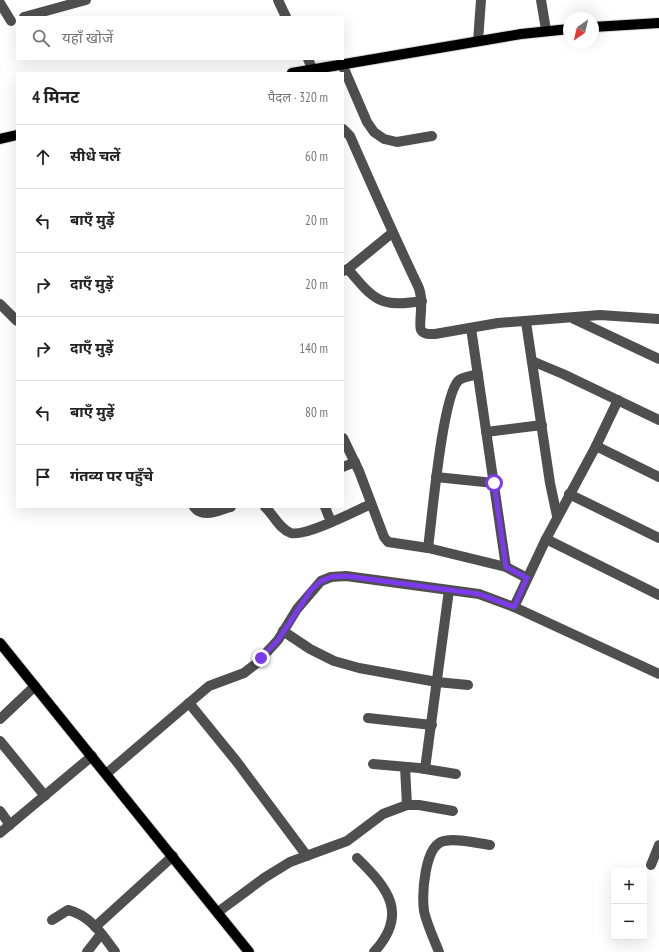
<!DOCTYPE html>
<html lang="hi">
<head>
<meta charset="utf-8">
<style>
	:root { --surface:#fff; --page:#f6f6f6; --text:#222; --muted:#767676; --line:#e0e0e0 }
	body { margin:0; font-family:"PT Sans Narrow","Noto Sans Devanagari",sans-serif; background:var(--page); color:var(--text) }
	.controls { position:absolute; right:12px; bottom:12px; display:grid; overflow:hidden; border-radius:0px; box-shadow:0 4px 16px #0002 }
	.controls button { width:36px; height:36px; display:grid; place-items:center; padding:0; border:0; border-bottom:1px solid var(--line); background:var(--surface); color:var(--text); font:20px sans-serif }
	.compass { position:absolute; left:563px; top:12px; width:36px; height:36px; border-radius:50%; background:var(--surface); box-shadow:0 4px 16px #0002; rotate:214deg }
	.stop { position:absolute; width:12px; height:12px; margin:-9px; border:3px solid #7c3aed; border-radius:50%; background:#fff }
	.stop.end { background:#7c3aed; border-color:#fff; box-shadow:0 1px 4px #0008 }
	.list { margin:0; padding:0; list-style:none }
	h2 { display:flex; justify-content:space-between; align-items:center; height:52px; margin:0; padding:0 16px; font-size:17px }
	h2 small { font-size:13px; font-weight:400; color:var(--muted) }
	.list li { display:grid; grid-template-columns:26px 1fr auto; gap:12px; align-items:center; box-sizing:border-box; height:64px; padding:0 16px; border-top:1px solid var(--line) }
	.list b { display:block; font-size:15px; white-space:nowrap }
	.list em { font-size:13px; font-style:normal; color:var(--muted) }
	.icon { flex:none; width:22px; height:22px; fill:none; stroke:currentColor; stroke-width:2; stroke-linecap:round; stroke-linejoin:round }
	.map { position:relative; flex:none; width:659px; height:952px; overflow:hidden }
	.search { position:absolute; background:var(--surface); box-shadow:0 4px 16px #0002; left:16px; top:16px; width:328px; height:44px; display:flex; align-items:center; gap:10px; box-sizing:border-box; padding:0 14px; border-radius:0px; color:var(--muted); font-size:15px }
	.panel { position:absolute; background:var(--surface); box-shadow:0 4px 16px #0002; left:16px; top:72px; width:328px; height:436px; border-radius:0px }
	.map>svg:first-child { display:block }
</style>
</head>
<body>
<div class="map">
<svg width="659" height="952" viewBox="0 0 659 952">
	<rect width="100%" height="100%" fill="#fff"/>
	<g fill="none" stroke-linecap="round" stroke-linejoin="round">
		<!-- major casing -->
		<g stroke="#dbdbdb" stroke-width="12">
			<g id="major">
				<path d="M593,27L659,23"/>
				<path d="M292,73L521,34L569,29"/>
				<path d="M0,139L17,135"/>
				<path d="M0,643L249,952"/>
			</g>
		</g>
		<!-- minor -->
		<g stroke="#4f4f4f" stroke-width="10">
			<path d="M278,0L286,17"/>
			<path d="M541,0L546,30"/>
			<path d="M0,3L11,21"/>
			<path d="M24,17L86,0"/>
			<path d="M478,41L481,0"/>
			<path d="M308,59L312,68"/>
			<path d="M342,64L367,122L374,132L384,139L397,142L432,136"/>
			<path d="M343,129L350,136C372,186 394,236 418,286C425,300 418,325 421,330C424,335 430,334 435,334L498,323L600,315L659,319"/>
			<path d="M348,269C374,300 380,308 422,301"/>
			<path d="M343,271L348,269L392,233"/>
			<path d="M0,304L17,321"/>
			<path d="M574,319L659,359"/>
			<path d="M526,322L550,483L557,516"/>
			<path d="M471,328L506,567"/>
			<path d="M532,361L563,374L659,420"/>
			<path d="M486,432L542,425"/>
			<path d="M343,438L359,471L384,537L388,542L428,548L506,567L527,578"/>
			<path d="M596,446L659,477"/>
			<path d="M343,467L355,462"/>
			<path d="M436,477L494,483"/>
			<path d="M569,494L659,538"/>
			<path d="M194,507C203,519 219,510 231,507"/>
			<path d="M265,507C274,515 279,529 291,533C305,537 356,511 371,504"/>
			<path d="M325,507L331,522"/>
			<path d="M546,539L659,595"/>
			<path d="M428,548C432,519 442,399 458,381C462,377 472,376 478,374"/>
			<path d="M514,607L546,539L596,446L618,400"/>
			<path d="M283,631L310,649L334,661L359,668L437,682L468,685"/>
			<path d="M189,703L237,762L307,856"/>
			<path d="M368,718L432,725"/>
			<path d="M0,719L35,686"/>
			<path d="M0,741L45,796"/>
			<path d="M373,764L419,768L456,774"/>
			<path d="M405,767L407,805"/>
			<path d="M425,769L449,590"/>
			<path d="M106,774L209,686L244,673L257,663L278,640L297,609L321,581L331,577L346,576L479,594L514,607L659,674"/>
			<path d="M0,811L10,825"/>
			<path d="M0,833L92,756"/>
			<path d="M357,858C388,888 409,914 374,952"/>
			<path d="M651,865L659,845"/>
			<path d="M218,912L264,878L290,862L347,841L383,814L407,805H419L453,811"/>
			<path d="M52,920L68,910C90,915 103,935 115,952"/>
			<path d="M95,927L173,856"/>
			<path d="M87,952L101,934"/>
			<path d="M439,952C434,939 427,925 424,911C422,895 424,845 444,841C458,838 476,843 490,845"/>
		</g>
		<!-- major -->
		<use href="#major" stroke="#000" stroke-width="10"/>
	</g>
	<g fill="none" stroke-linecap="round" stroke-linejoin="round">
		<!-- route -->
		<path stroke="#7c3aed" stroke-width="5" d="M261,658L278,640L311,590L321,581L331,577L346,576L479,594L514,607L527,578L506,567L494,483"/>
	</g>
</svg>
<div class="controls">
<button>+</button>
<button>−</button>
</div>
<svg class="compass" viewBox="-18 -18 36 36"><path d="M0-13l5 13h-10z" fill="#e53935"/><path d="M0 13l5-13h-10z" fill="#767676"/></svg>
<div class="stop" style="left:494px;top:483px"></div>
<div class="stop end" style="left:261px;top:658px"></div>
<div class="search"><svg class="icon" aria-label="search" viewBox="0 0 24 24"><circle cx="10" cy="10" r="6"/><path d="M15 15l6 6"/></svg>यहाँ खोजें</div>
<section class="panel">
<h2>4 मिनट<small>पैदल · 320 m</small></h2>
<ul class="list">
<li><svg class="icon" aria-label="ahead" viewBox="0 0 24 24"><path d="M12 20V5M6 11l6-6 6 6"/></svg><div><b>सीधे चलें</b></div><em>60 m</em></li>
<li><svg class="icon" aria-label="left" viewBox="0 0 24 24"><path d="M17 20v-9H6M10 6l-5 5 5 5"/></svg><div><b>बाएँ मुड़ें</b></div><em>20 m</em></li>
<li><svg class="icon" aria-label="right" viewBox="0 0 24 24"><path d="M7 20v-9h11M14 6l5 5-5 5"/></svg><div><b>दाएँ मुड़ें</b></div><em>20 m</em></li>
<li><svg class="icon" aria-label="right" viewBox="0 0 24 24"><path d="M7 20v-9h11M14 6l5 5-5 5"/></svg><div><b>दाएँ मुड़ें</b></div><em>140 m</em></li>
<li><svg class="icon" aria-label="left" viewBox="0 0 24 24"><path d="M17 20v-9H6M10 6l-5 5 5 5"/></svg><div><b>बाएँ मुड़ें</b></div><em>80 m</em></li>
<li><svg class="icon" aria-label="arrive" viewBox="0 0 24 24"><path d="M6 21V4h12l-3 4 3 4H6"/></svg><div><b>गंतव्य पर पहुँचे</b></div></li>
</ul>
</section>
</div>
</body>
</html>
